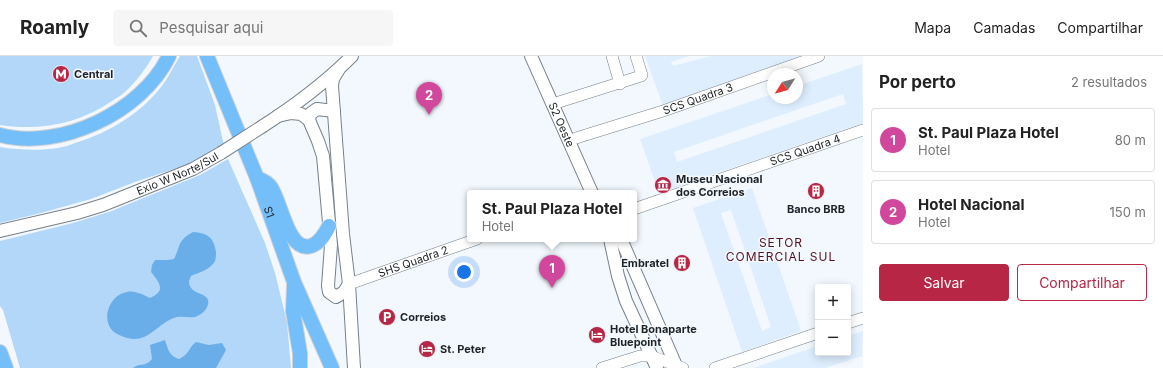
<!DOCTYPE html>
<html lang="pt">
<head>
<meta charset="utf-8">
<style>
	:root { --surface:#fff; --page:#f6f6f6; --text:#222; --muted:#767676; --line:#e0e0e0; --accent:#b72644 }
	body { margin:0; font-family:Inter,sans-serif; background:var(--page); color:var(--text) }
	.controls { position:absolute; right:12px; bottom:12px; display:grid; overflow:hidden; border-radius:4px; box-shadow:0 2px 10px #0003 }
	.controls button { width:36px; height:36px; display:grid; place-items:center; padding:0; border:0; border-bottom:1px solid var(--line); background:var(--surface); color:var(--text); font:20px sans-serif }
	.compass { position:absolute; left:767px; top:12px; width:36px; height:36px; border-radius:50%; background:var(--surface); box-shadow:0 2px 10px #0003; rotate:233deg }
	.you { position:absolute; left:464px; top:216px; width:14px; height:14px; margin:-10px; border:3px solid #fff; border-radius:50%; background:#1a73e8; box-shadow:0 0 0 6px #1a73e833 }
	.badge { display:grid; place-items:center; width:26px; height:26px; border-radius:50%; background:var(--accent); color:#fff; font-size:13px; font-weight:700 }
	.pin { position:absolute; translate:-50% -33px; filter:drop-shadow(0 1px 2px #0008) }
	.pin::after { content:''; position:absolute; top:21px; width:14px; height:12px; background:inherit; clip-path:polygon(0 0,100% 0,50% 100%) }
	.popup { position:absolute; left:467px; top:134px; width:170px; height:52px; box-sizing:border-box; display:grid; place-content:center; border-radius:4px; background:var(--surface); filter:drop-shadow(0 1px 3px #0005); font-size:13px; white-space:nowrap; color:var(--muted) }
	.popup b { font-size:15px; color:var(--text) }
	.popup::after { content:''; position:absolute; left:50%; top:100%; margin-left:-8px; border:8px solid transparent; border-top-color:var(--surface) }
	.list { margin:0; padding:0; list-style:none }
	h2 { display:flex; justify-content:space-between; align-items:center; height:52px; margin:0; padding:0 16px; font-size:17px }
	h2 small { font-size:13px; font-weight:400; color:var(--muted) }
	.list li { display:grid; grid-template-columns:26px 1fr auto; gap:12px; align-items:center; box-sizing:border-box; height:64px; margin:0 8px 8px; padding:0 8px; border:1px solid var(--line); border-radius:4px }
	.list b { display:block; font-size:15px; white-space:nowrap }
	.list p { margin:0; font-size:13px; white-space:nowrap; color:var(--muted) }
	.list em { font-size:13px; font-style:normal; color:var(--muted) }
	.actions { display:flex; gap:8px; padding:12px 16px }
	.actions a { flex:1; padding:9px 0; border:1px solid var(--accent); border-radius:4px; text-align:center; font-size:14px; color:var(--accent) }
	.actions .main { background:var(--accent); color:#fff }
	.icon { flex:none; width:22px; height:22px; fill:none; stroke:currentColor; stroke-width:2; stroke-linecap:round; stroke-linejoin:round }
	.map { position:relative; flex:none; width:863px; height:312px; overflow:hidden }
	header { display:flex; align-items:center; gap:24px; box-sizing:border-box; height:56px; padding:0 20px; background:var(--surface); border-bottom:1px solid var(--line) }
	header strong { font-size:19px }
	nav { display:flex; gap:22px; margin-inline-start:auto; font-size:14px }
	.search { width:280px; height:36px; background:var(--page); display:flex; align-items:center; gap:10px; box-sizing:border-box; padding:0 14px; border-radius:4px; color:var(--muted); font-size:15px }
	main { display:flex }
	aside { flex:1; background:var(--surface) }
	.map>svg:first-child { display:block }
</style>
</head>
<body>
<header>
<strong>Roamly</strong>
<div class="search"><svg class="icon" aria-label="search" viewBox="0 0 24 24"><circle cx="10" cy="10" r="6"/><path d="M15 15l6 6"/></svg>Pesquisar aqui</div>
<nav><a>Mapa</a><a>Camadas</a><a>Compartilhar</a></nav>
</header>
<main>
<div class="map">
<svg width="863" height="312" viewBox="0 0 863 312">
	<rect width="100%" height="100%" fill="#f2f8fe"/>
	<!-- built -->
	<g fill="#deeefe" fill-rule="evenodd">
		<path d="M645,0H689L671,6L673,10L711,0H806L663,50Z"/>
		<path d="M862,8L863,67L659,137L640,83L773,38V42H797V30ZM843,38L846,48L677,106L674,96Z"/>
		<path d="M752,132L801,275L742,296L693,152ZM731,154L771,271L762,275L721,157Z"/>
		<path d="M863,275L862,300L825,312H753L818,290V297H848V280Z"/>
	</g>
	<!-- green -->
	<g fill="#b3d7f8">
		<path d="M0,0H153C146,12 139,22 129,32C125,37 118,41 112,45C79,68 40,75 0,69Z"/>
		<path d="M180,0H197L215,49L224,90L192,107L135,126L91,143L41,157L0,167V91C19,94 39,95 58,92C64,91 70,89 75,87C111,76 145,55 166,24C171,16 175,8 180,0Z"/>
		<path d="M228,103L265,187L275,217L287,266L291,312H20L3,254L0,250V185L73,167L109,156L200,119Z"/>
	</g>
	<!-- water -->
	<g fill="#6aaee9">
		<path d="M193,176C207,177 214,181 216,196C216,200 216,205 213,208C208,214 198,217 191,220L189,225C189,228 190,231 192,233C197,239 213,238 207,251C205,256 200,259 195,261C189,262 183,260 177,261C154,267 148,294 117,278C99,268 108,239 127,236C134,234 144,239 150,242C167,235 159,226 151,216L152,209L155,204H168L174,203C181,189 177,185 193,176Z"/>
		<path d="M165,284C168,293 169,300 179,303C190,298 188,292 196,286L209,289L222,287L226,294L216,312H133C141,306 144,312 152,303L150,289Z"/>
	</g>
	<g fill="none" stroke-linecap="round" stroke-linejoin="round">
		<!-- tertiary casing -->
		<g stroke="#778189" stroke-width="12">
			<g id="tertiary">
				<path d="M612,0L620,28"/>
				<path d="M559,46L641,20L642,19L636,0"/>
				<path id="s1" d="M576,82L663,55L819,0"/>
				<path id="s2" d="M634,153L863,74"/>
				<path id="s3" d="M349,228L477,183"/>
				<path d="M848,267L863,262"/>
				<path d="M602,312L640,300H651L683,312"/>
				<path d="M715,312L818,277"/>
			</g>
		</g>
		<!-- secondary casing -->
		<g stroke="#778189" stroke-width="14">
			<g id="secondary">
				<path id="s4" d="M531,0L592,137"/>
				<path d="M339,13L333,23L332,30L343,178L349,228L354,312"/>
				<path d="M278,60L291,57L301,58L309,64L318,85L323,100L331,189L328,230L329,236L336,241L344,236L349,228"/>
				<path d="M309,64L310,58L317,53L334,55"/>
				<path d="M263,70C294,50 327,25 352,0"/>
				<path id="s5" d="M0,175L77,157L103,149L193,113L221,97"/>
				<path d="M610,183L618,220L626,245L657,312"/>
				<path d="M621,183L677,312"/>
			</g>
		</g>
		<!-- trunk casing -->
		<g stroke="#d2d3d4" stroke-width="16">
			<g id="trunk">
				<path id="s6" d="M207,0L257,122L294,226L332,312"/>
				<path d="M0,79C60,95 142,56 169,0"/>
				<path d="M257,122C262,124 267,126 270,130C281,143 287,197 311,190C320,187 325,178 329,170"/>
				<path d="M294,229L293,255L300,297V312"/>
				<path d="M0,296L6,312"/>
			</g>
		</g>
		<!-- tertiary -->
		<use href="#tertiary" stroke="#fff" stroke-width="11"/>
		<!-- secondary -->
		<use href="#secondary" stroke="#fff" stroke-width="12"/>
		<!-- trunk -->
		<use href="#trunk" stroke="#74befa" stroke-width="14"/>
		<!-- secondary-bridge casing -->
		<g stroke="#778189" stroke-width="14" stroke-linecap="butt">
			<path id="secondary-bridge" d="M221,97L263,70"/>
		</g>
		<!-- secondary-bridge -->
		<use href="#secondary-bridge" stroke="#fff" stroke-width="12"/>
	</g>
	<!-- icons -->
	<defs>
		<g id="metro-disc" transform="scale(0.9)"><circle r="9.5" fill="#b72644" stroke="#f2f8fe"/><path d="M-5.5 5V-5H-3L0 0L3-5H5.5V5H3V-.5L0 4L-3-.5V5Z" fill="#fff"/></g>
		<g id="museum-disc" transform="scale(0.9)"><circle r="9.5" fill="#b72644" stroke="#f2f8fe"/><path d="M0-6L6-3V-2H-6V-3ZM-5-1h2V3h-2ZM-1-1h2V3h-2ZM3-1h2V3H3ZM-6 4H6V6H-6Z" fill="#fff"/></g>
		<g id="building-disc" transform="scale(0.9)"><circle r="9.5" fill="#b72644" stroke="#f2f8fe"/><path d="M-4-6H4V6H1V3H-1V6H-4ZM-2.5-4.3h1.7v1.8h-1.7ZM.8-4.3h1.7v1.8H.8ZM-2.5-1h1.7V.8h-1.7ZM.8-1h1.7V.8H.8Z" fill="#fff"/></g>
		<g id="parking-disc" transform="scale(0.9)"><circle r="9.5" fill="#b72644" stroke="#f2f8fe"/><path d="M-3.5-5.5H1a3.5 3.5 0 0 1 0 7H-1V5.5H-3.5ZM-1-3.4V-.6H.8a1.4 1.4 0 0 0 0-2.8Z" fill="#fff"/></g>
		<g id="hotel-disc" transform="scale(0.9)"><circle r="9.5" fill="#b72644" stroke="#f2f8fe"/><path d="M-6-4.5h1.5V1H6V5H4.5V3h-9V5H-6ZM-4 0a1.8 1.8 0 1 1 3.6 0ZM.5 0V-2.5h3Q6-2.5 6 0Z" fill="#fff"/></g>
	</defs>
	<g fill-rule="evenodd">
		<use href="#metro-disc" x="61" y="18"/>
		<use href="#museum-disc" x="663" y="129"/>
		<use href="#building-disc" x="816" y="135"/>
		<use href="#building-disc" x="682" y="207"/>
		<use href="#parking-disc" x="387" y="261"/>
		<use href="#hotel-disc" x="597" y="279"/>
		<use href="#hotel-disc" x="427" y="293"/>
	</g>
	<g text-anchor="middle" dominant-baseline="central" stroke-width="3" stroke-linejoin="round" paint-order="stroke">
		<!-- poi labels -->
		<g font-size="11" font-weight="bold" fill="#1f2326" stroke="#f2f8fe" text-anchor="start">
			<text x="74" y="18">Central</text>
			<text x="676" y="123">Museu Nacional<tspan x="676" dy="13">dos Correios</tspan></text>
			<text x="816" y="153" text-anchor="middle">Banco BRB</text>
			<text x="669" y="207" text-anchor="end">Embratel</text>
			<text x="400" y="261">Correios</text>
			<text x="610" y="273">Hotel Bonaparte<tspan x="610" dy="13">Bluepoint</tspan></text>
			<text x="440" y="293">St. Peter</text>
		</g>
		<!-- street labels -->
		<g font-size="11" fill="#1f2326" stroke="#f2f8fe">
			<text stroke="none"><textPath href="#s1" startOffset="128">SCS Quadra 3</textPath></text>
			<text stroke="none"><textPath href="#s4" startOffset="75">S2 Oeste</textPath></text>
			<text stroke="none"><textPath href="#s2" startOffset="181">SCS Quadra 4</textPath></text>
			<text stroke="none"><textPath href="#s5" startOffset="187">Exio W Norte/Sul</textPath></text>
			<text stroke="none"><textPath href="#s6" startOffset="168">S1</textPath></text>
			<text stroke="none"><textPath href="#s3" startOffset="68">SHS Quadra 2</textPath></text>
		</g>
		<!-- neighbourhood labels -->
		<g font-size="12" letter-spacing="1" fill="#55101d" stroke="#f2f8fe">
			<text x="781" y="186">SETOR<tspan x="781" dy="14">COMERCIAL SUL</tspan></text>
		</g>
	</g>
</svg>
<div class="controls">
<button>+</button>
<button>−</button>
</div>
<svg class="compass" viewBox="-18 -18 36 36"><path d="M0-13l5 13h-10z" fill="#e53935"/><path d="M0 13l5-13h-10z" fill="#767676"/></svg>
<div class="you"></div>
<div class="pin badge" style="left:552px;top:232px;background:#d1479c">1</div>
<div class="popup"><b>St. Paul Plaza Hotel</b>Hotel</div>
<div class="pin badge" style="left:429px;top:59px;background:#d1479c">2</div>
</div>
<aside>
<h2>Por perto<small>2 resultados</small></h2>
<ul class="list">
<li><span class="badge" style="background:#d1479c">1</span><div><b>St. Paul Plaza Hotel</b><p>Hotel</p></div><em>80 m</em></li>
<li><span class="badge" style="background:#d1479c">2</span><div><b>Hotel Nacional</b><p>Hotel</p></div><em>150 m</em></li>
</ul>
<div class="actions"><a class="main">Salvar</a><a>Compartilhar</a></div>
</aside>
</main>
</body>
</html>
